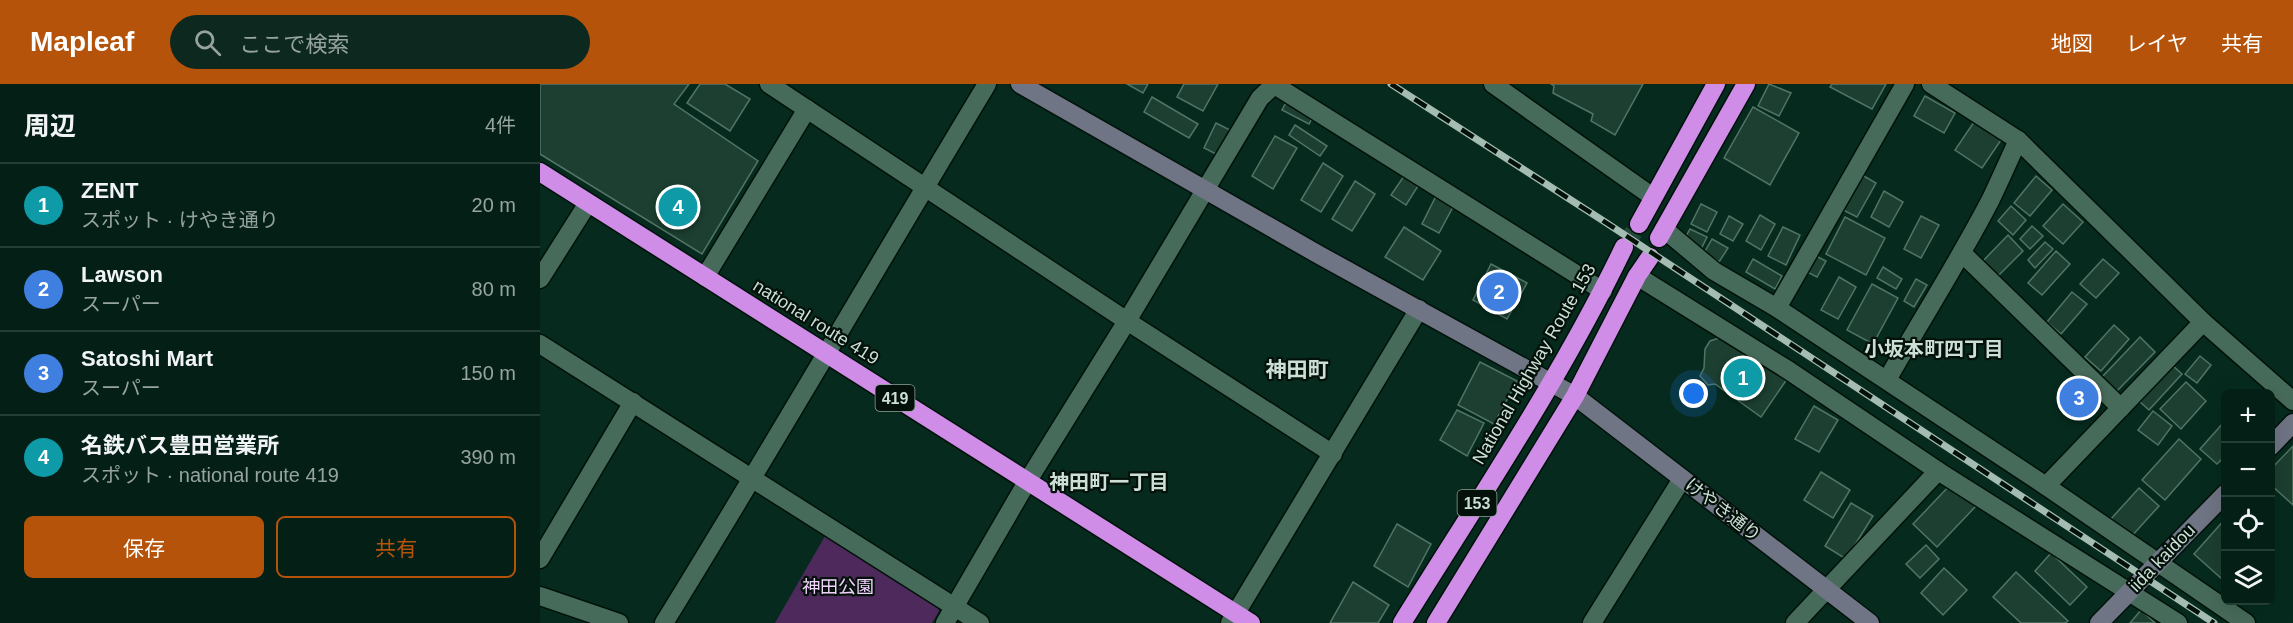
<!DOCTYPE html>
<html lang="ja">
<head>
<meta charset="utf-8">
<style>
	:root { --surface:#042016; --page:#0d281f; --text:#f1f3f6; --muted:#97a3a1; --line:#253e35; --accent:#b45309 }
	body { margin:0; font-family:Arial,"Noto Sans JP",sans-serif; background:var(--page); color:var(--text) }
	.controls { position:absolute; right:18px; bottom:18px; display:grid; overflow:hidden; border-radius:9px; box-shadow:0 6px 24px #0002 }
	.controls button { width:54px; height:54px; display:grid; place-items:center; padding:0; border:0; border-bottom:2px solid var(--line); background:var(--surface); color:var(--text); font:30px sans-serif }
	.you { position:absolute; left:1154px; top:310px; width:21px; height:21px; margin:-15px; border:4px solid #fff; border-radius:50%; background:#1a73e8; box-shadow:0 0 0 9px #1a73e833 }
	.badge { display:grid; place-items:center; width:39px; height:39px; border-radius:50%; background:var(--accent); color:#fff; font-size:20px; font-weight:700 }
	.pin { position:absolute; translate:-50% -50%; border:3px solid #fff; box-shadow:0 2px 6px #0006 }
	.list { margin:0; padding:0; list-style:none }
	h2 { display:flex; justify-content:space-between; align-items:center; height:78px; margin:0; padding:0 24px; font-size:26px }
	h2 small { font-size:20px; font-weight:400; color:var(--muted) }
	.list li { display:grid; grid-template-columns:39px 1fr auto; gap:18px; align-items:center; box-sizing:border-box; height:84px; padding:0 24px; border-top:2px solid var(--line) }
	.list b { display:block; font-size:22px; white-space:nowrap }
	.list p { margin:0; font-size:20px; white-space:nowrap; color:var(--muted) }
	.list em { font-size:20px; font-style:normal; color:var(--muted) }
	.actions { display:flex; gap:12px; padding:18px 24px }
	.actions a { flex:1; padding:14px 0; border:2px solid var(--accent); border-radius:9px; text-align:center; font-size:21px; color:var(--accent) }
	.actions .main { background:var(--accent); color:#fff }
	.icon { flex:none; width:33px; height:33px; fill:none; stroke:currentColor; stroke-width:2; stroke-linecap:round; stroke-linejoin:round }
	.map { position:relative; flex:none; width:1753px; height:539px; overflow:hidden }
	header { display:flex; align-items:center; gap:36px; box-sizing:border-box; height:84px; padding:0 30px; background:var(--accent); color:#fff }
	header strong { font-size:28px }
	nav { display:flex; gap:33px; margin-inline-start:auto; font-size:21px }
	.search { width:420px; height:54px; background:var(--page); display:flex; align-items:center; gap:15px; box-sizing:border-box; padding:0 21px; border-radius:33px; color:var(--muted); font-size:22px }
	main { display:flex }
	aside { flex:1; background:var(--surface) }
	.map>svg:first-child { display:block }
</style>
</head>
<body>
<header>
<strong>Mapleaf</strong>
<div class="search"><svg class="icon" aria-label="search" viewBox="0 0 24 24"><circle cx="10" cy="10" r="6"/><path d="M15 15l6 6"/></svg>ここで検索</div>
<nav><a>地図</a><a>レイヤ</a><a>共有</a></nav>
</header>
<main>
<aside>
<h2>周辺<small>4件</small></h2>
<ul class="list">
<li><span class="badge" style="background:#0f9aa8">1</span><div><b>ZENT</b><p>スポット · けやき通り</p></div><em>20 m</em></li>
<li><span class="badge" style="background:#3f7fe0">2</span><div><b>Lawson</b><p>スーパー</p></div><em>80 m</em></li>
<li><span class="badge" style="background:#3f7fe0">3</span><div><b>Satoshi Mart</b><p>スーパー</p></div><em>150 m</em></li>
<li><span class="badge" style="background:#0f9aa8">4</span><div><b>名鉄バス豊田営業所</b><p>スポット · national route 419</p></div><em>390 m</em></li>
</ul>
<div class="actions"><a class="main">保存</a><a>共有</a></div>
</aside>
<div class="map">
<svg width="1753" height="539" viewBox="0 0 1753 539">
	<rect width="100%" height="100%" fill="#062b1e"/>
	<!-- green -->
	<path fill="#4e295b" d="M285,452L396,521L399,527L392,539H235Z"/>
	<!-- building -->
	<g fill="#1c3f31" stroke="#517565" stroke-width="1.5">
		<path d="M0,0H149L134,20L218,77L162,170L0,70Z"/>
		<path d="M160,0H185L210,15L190,47L147,19Z"/>
		<path d="M587,0H608L603,9Z"/>
		<path d="M644,0H678L663,27L637,13Z"/>
		<path d="M1011,0H1103L1075,51L1051,37L1053,30L1013,9L1014,2Z"/>
		<path d="M1229,0L1251,9L1239,32L1218,22Z"/>
		<path d="M1292,0H1346L1332,25L1290,3Z"/>
		<path d="M1385,12L1415,29L1404,49L1374,32Z"/>
		<path d="M612,13L658,40L649,54L604,28Z"/>
		<path d="M749,13L776,27L769,40L742,26Z"/>
		<path d="M1213,23L1259,49L1230,101L1184,74Z"/>
		<path d="M1434,38L1461,56L1442,84L1415,66Z"/>
		<path d="M676,39L690,46L678,71L664,64Z"/>
		<path d="M755,41L787,62L780,72L749,51Z"/>
		<path d="M735,52L757,64L733,105L712,92Z"/>
		<path d="M783,79L803,92L781,128L761,116Z"/>
		<path d="M1322,91L1336,99L1317,133L1303,126Z"/>
		<path d="M864,92L878,102L866,121L851,111Z"/>
		<path d="M1496,92L1512,106L1490,132L1474,119Z"/>
		<path d="M815,97L835,110L812,147L792,135Z"/>
		<path d="M1344,107L1363,118L1349,143L1331,133Z"/>
		<path d="M896,112L914,121L899,149L882,140Z"/>
		<path d="M1161,120L1177,128L1167,148L1151,140Z"/>
		<path d="M1523,120L1543,138L1523,160L1503,142Z"/>
		<path d="M1471,122L1486,136L1473,151L1458,137Z"/>
		<path d="M1220,131L1235,140L1221,166L1206,157Z"/>
		<path d="M1189,132L1203,140L1193,157L1180,150Z"/>
		<path d="M1381,132L1399,141L1381,174L1364,165Z"/>
		<path d="M1305,133L1345,154L1326,191L1286,170Z"/>
		<path d="M1492,142L1503,152L1490,165L1480,155Z"/>
		<path d="M864,143L901,167L883,196L845,173Z"/>
		<path d="M1243,143L1260,151L1246,181L1228,172Z"/>
		<path d="M1150,145L1167,153L1161,165L1144,156Z"/>
		<path d="M1468,151L1483,167L1457,193L1442,178Z"/>
		<path d="M1172,155L1188,164L1179,178L1164,169Z"/>
		<path d="M1505,158L1513,165L1495,184L1488,176Z"/>
		<path d="M1516,167L1530,180L1502,211L1488,199Z"/>
		<path d="M1276,172L1286,177L1277,193L1267,188Z"/>
		<path d="M1213,175L1242,192L1235,205L1206,188Z"/>
		<path d="M1563,175L1579,189L1556,214L1540,200Z"/>
		<path d="M951,180L987,199L967,235L933,216Z"/>
		<path d="M1343,183L1362,195L1356,205L1337,194Z"/>
		<path d="M1299,193L1316,203L1298,235L1281,226Z"/>
		<path d="M1376,195L1387,201L1374,223L1364,217Z"/>
		<path d="M1332,200L1358,214L1333,260L1307,246Z"/>
		<path d="M1532,208L1547,220L1521,250L1507,238Z"/>
		<path d="M1574,241L1589,255L1561,287L1545,273Z"/>
		<path d="M1182,253L1247,295L1221,333L1175,300L1168,301L1160,292L1164,284L1165,265L1170,257Z"/>
		<path d="M1600,253L1615,268L1577,307L1562,293Z"/>
		<path d="M1660,272L1671,281L1657,299L1645,290Z"/>
		<path d="M940,278L977,297L954,340L918,321Z"/>
		<path d="M1632,281L1642,290L1609,326L1599,317Z"/>
		<path d="M1646,298L1666,317L1641,345L1620,325Z"/>
		<path d="M1274,322L1298,336L1279,368L1255,355Z"/>
		<path d="M917,326L944,339L927,372L900,356Z"/>
		<path d="M1613,327L1632,342L1618,361L1598,346Z"/>
		<path d="M1685,337L1686,371L1677,380L1660,365Z"/>
		<path d="M1639,355L1661,375L1625,416L1602,396Z"/>
		<path d="M1753,362V421L1730,400V386Z"/>
		<path d="M1281,388L1310,406L1293,434L1264,416Z"/>
		<path d="M1412,399L1436,422L1397,463L1373,440Z"/>
		<path d="M1599,404L1619,422L1590,454L1570,436Z"/>
		<path d="M1311,419L1333,432L1306,475L1285,462Z"/>
		<path d="M1686,434V492L1682,495L1654,470Z"/>
		<path d="M857,440L891,460L868,503L834,482Z"/>
		<path d="M1386,461L1399,475L1380,494L1366,480Z"/>
		<path d="M1511,469L1547,503L1530,521L1495,487Z"/>
		<path d="M1404,484L1427,506L1403,531L1381,509Z"/>
		<path d="M1476,488L1528,537L1525,539H1481L1453,513Z"/>
		<path d="M813,498L849,521L838,539H790Z"/>
		<path d="M1601,526L1615,539H1590Z"/>
	</g>
	<g fill="none" stroke-linecap="round" stroke-linejoin="round">
		<!-- highway-tunnel -->
		<path stroke="#244639" stroke-width="18" stroke-dasharray="18 9" stroke-linecap="butt" d="M1084,163L1099,140"/>
		<!-- street casing -->
		<g stroke="#001209" stroke-width="21">
			<g id="street">
				<path d="M229,0L587,237L793,370"/>
				<path d="M733,0L1063,207"/>
				<path d="M953,0L1113,113"/>
				<path d="M1391,0L1478,56L1663,238L1753,317"/>
				<path d="M1124,145L1174,187L1237,224L1506,402L1706,539"/>
				<path d="M1422,169L1581,324"/>
				<path d="M1097,192L1248,286L1398,387L1255,539"/>
				<path d="M165,193L267,25"/>
				<path d="M0,195L48,119"/>
				<path d="M1237,224L1365,0"/>
				<path d="M0,260L440,539"/>
				<path d="M1347,296C1381,236 1419,177 1451,115C1460,96 1469,76 1478,56"/>
				<path d="M1398,387L1638,539"/>
				<path d="M1506,402L1663,238"/>
				<path d="M0,475L93,318"/>
				<path d="M0,512L79,539"/>
				<path d="M124,539C234,361 339,179 447,0"/>
				<path d="M405,539L487,398L587,237L720,14L734,1L739,0"/>
				<path d="M690,539L879,225"/>
				<path d="M1052,539L1142,395"/>
			</g>
		</g>
		<!-- secondary casing -->
		<g stroke="#001209" stroke-width="21">
			<g id="secondary">
				<path d="M480,0L781,172L1035,312L1330,539"/>
				<path d="M1730,363L1753,339"/>
				<path d="M1559,539L1686,409"/>
			</g>
		</g>
		<!-- highway casing -->
		<g stroke="#001209" stroke-width="21">
			<g id="highway">
				<path d="M0,88L711,539"/>
				<path d="M1099,140L1176,0"/>
				<path d="M1119,154L1206,0"/>
				<path d="M862,539C939,415 1021,294 1084,163"/>
				<path d="M896,539L1035,312L1097,192L1110,173"/>
			</g>
		</g>
		<!-- street -->
		<use href="#street" stroke="#476b5b" stroke-width="18"/>
		<!-- secondary -->
		<use href="#secondary" stroke="#707585" stroke-width="18"/>
		<!-- highway -->
		<use href="#highway" stroke="#cf8de7" stroke-width="18"/>
		<!-- rail casing -->
		<g stroke="#a4bcb1" stroke-width="7">
			<path id="rail" d="M851,0L1062,136L1674,539"/>
		</g>
		<!-- rail -->
		<use href="#rail" stroke="#04110b" stroke-width="4.5" stroke-dasharray="14" stroke-linecap="butt"/>
	</g>
	<g text-anchor="middle" dominant-baseline="central" stroke-width="4.5" stroke-linejoin="round" paint-order="stroke">
		<!-- shield labels -->
		<g fill="#04110b" stroke="#8fa198" stroke-width="1.5">
			<rect x="335.5" y="301" width="39" height="26" rx="4.5"/>
			<rect x="917.5" y="406" width="39" height="26" rx="4.5"/>
		</g>
		<g font-size="16" font-weight="bold" fill="#cbdfd5">
			<text x="355" y="314">419</text>
			<text x="937" y="419">153</text>
		</g>
		<!-- street labels -->
		<g font-size="18" fill="#cbdfd5" stroke="#04110b">
			<text transform="translate(276 238) rotate(32)">national route 419</text>
			<text transform="translate(994 280) rotate(-60)">National Highway Route 153</text>
			<text transform="translate(1183 426) rotate(38)">けやき通り</text>
			<text transform="translate(1622 474) rotate(-46)">iida kaidou</text>
		</g>
		<!-- park labels -->
		<g font-size="18" fill="#efd1fa" stroke="#04110b">
			<text x="298" y="503">神田公園</text>
		</g>
		<!-- neighbourhood labels -->
		<g font-size="20" font-weight="bold" fill="#cbdfd5" stroke="#04110b">
			<text x="1394" y="265">小坂本町四丁目</text>
			<text x="569" y="398">神田町一丁目</text>
		</g>
		<!-- quarter labels -->
		<g font-size="21" font-weight="bold" fill="#cbdfd5" stroke="#04110b">
			<text x="757" y="285">神田町</text>
		</g>
	</g>
</svg>
<div class="controls">
<button>+</button>
<button>−</button>
<button><svg class="icon" aria-label="locate" viewBox="0 0 24 24"><circle cx="12" cy="12" r="6"/><path d="M12 2v4M12 18v4M2 12h4M18 12h4"/></svg></button>
<button><svg class="icon" aria-label="layers" viewBox="0 0 24 24"><path d="M12 4l9 5-9 5-9-5zM3 14l9 5 9-5"/></svg></button>
</div>
<div class="you"></div>
<div class="pin badge" style="left:1203px;top:294px;background:#0f9aa8">1</div>
<div class="pin badge" style="left:959px;top:208px;background:#3f7fe0">2</div>
<div class="pin badge" style="left:1539px;top:314px;background:#3f7fe0">3</div>
<div class="pin badge" style="left:138px;top:123px;background:#0f9aa8">4</div>
</div>
</main>
</body>
</html>
